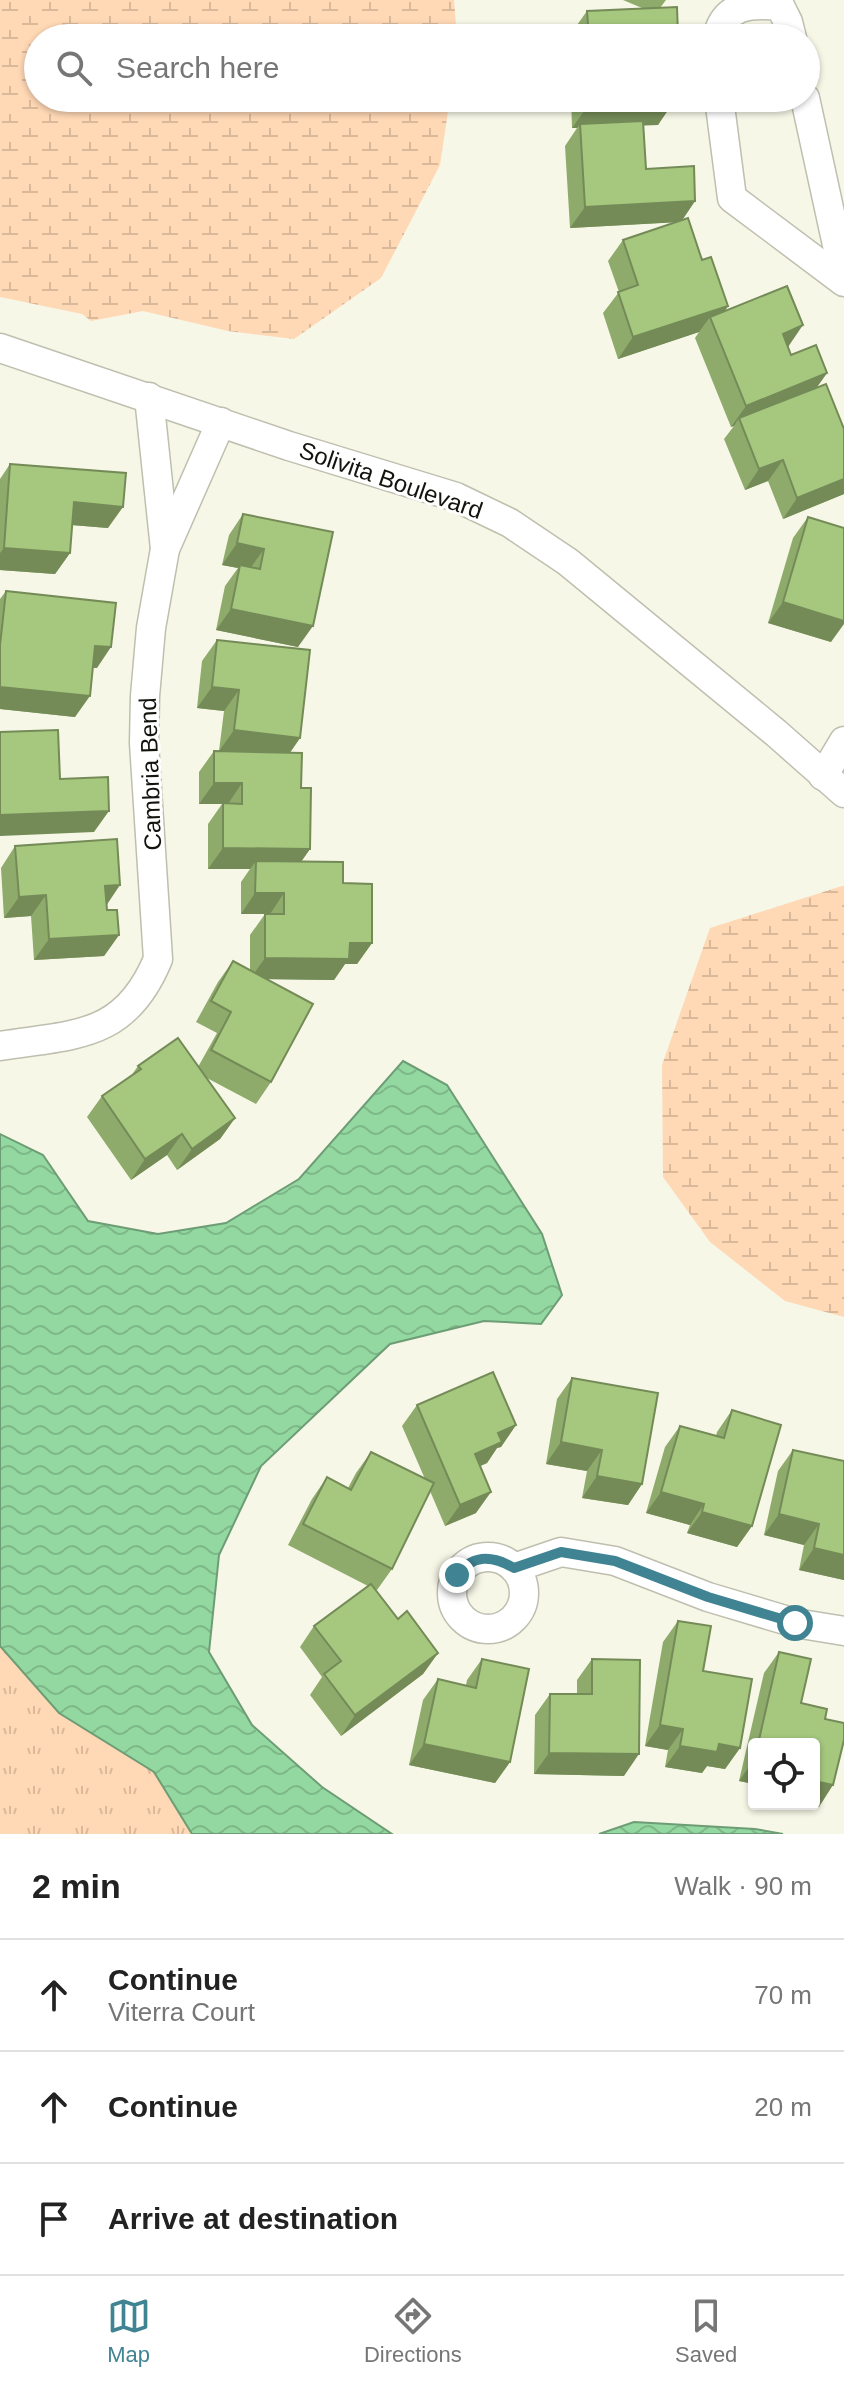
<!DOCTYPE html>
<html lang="en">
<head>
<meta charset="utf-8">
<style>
	:root { --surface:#fff; --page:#f6f6f6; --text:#222; --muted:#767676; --line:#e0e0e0; --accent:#408493 }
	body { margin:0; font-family:Helvetica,sans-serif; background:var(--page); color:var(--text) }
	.controls { position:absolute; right:24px; bottom:24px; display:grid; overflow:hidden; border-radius:8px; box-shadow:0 2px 6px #0004 }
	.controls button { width:72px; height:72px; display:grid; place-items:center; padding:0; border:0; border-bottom:2px solid var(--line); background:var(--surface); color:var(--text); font:40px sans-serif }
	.stop { position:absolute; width:24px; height:24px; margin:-18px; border:6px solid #408493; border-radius:50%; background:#fff }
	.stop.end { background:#408493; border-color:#fff; box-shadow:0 2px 8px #0008 }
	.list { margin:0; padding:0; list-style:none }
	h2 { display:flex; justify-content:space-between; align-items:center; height:104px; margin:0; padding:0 32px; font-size:34px }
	h2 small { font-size:26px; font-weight:400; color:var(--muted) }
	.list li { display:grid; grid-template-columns:52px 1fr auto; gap:24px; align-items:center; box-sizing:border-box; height:112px; padding:0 32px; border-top:2px solid var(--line) }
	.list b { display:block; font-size:30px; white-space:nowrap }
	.list p { margin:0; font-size:26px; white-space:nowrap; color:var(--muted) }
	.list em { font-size:26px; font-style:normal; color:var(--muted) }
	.icon { flex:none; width:44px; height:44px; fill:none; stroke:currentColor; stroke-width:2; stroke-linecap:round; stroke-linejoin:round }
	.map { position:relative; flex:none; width:844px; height:1834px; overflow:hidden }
	.search { position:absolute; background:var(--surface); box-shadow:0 2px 6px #0004; left:24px; right:24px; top:24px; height:88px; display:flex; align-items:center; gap:20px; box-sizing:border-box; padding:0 28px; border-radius:44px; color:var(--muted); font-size:30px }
	.sheet { height:440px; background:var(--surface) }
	nav { display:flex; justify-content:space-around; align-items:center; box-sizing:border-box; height:112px; border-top:2px solid var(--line); background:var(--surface); font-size:22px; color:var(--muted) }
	nav a { display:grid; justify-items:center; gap:4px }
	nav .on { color:var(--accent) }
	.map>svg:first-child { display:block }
</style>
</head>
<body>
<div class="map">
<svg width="844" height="1834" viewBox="0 0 844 1834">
	<defs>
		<pattern id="grass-tufts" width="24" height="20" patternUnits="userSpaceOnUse" patternTransform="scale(2)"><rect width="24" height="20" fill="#ffd8b5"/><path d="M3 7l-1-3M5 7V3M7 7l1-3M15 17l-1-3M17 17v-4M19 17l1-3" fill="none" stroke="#dab89a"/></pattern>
		<pattern id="wetland-marsh" width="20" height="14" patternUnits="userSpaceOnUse" patternTransform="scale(2)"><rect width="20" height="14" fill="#ffd8b5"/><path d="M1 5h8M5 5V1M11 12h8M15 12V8" fill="none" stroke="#dab89a"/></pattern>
		<pattern id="water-waves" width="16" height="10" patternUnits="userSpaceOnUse" patternTransform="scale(2)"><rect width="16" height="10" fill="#93d8a1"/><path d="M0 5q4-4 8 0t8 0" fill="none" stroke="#7eb889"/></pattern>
	</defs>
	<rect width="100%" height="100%" fill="#f7f7e7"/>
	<!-- grass -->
	<path fill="url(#grass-tufts)" d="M0,1646L59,1713L154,1772L192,1834H0Z"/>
	<!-- wetland -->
	<g fill="url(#wetland-marsh)">
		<path d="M0,0H454L457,38H38V98H450L440,165L381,278L294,339L228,331L143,311L91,321L82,314L0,297Z"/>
		<path d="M842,886H844V1317L785,1301L710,1242L663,1177L662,1065L710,928Z"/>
	</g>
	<!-- water -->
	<g fill="url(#water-waves)" stroke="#6d9d75" stroke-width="2">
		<path d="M403,1061L447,1085L542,1234L562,1295L541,1324L484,1321L390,1344L261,1466L219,1555L209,1652L252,1725L322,1787L392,1834H192L154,1772L59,1713L0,1646V1134L43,1155L88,1221L158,1234L226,1223L299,1179Z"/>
		<path d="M634,1822L755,1829L783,1834H599Z"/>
	</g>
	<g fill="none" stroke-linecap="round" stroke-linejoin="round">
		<!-- minor casing -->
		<g stroke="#bfbfb0" stroke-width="31">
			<g id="minor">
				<path d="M717,38C724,4 751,3 780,6L788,22L792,38"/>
				<path d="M719,98L732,198L844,282"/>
				<path d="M805,98L844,277"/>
				<path d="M0,348L289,446L456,497L510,523L568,562L776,733L844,793"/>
				<path d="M165,549L221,422"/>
				<path d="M823,776L844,741"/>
				<path d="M0,1046C75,1034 125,1039 158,959L144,743L145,696L151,628L165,549L149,397"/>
				<circle cx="488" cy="1593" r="36"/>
				<path d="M514,1568L561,1552L615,1561L708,1597L795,1623L844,1631"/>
			</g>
		</g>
		<!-- minor -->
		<use href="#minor" stroke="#fff" stroke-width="28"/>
	</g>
	<!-- wall -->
	<g fill="#8eab6c">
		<path d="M623,0H666L660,8L677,38H573L572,32L587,11L642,8Z"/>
		<path d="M571,98H673L658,125H643L646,169L695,201L682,220L728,306L725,311L788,346L791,355L827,373L817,387L844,494L783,519L768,481L745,490L724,439L734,426L731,427L695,338L699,332L618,359L603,313L619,292L608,261L623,240L676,222L570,228L565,146L577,128H572Z"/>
		<path d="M10,464L108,528L72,525L70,553L55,574L0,570V479Z"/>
		<path d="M243,514L333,532L298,647L216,630L225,586L238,568L222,565L229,535Z"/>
		<path d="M808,517L831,642L768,623L793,538Z"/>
		<path d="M6,591L97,668H93L75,717L0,709V599Z"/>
		<path d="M217,640L300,738L290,753L301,788L310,849L301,862L343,883L372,943L357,964H345L334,980L267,979L271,1082L256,1104L205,1077L235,1118L220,1139L177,1170L167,1155L131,1180L87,1117L102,1096L131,1076L138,1066L198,1067L217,1033L196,1022L218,982L233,961L250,970V935L265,914H241V882L250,869H208V824L222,804H199V772L214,751H219L224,711L197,708L202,661Z"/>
		<path d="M15,846L106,905L107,910L119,935L104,956L34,960L31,916L4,918L1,868Z"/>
		<path d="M572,1378L642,1484L628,1505L582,1498L587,1471L546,1464L557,1399Z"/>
		<path d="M417,1405L516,1425L501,1447L497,1448L487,1463L480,1466L476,1513L445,1526L430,1491L392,1569L377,1590L375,1589L398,1619L438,1653L423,1674L341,1736L310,1695L322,1677L300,1647L314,1626L368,1586L288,1545L312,1499L327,1477L348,1488L356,1473L371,1452L425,1479L402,1426Z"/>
		<path d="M732,1410L752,1526L737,1547L687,1533L690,1525L646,1513L665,1447L680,1426L716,1436L717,1432Z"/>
		<path d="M793,1450L844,1461V1580L799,1570L804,1545L764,1535L778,1471Z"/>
		<path d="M678,1621L740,1748L725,1769L707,1766L702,1773L665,1767L668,1750L645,1746L663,1642Z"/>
		<path d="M779,1652L801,1703L825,1719L819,1807L807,1804H814V1744H754V1784L739,1781L764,1673Z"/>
		<path d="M482,1659L510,1762L495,1783L409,1765L423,1700L438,1679L466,1685L467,1680Z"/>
		<path d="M592,1659L624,1776L534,1774L535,1715L550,1694H577V1680Z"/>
	</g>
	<!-- shaded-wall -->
	<g fill="#748b58">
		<path d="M673,103L658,125L580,128V124L577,128H572L587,107Z"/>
		<path d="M695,201L681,222L570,228L585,207Z"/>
		<path d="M728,306L714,327L710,317L699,332L618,359L633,337Z"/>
		<path d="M803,325L788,347L783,334Z"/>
		<path d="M827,373L812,394L739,418L734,426L731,427L746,406Z"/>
		<path d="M783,460L768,481L745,490L759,469Z"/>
		<path d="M844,479V494L783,519L797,498Z"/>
		<path d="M74,502L123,507L108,528L59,524Z"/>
		<path d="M237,543L264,549L249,570L240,565L238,568L222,565Z"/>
		<path d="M4,548L70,553L55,574L0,570V553Z"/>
		<path d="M783,602L844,621V624L831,642L768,623Z"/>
		<path d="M231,609L313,626L298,647L216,630Z"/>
		<path d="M95,646L111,647L97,668L81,667Z"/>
		<path d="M0,687L90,696L75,717L0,709Z"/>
		<path d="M212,687L239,690L224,711L197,708Z"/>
		<path d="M234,730L300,738L285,759L219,751Z"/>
		<path d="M214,783H242L228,804H199Z"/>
		<path d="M109,811L94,832L0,836V815Z"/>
		<path d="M223,848L310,849L295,870L256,861L250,869H208Z"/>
		<path d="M120,885L106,906L105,886Z"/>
		<path d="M255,893H284L270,914H241Z"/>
		<path d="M46,895L31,916L4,918L19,897Z"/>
		<path d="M119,935L104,956L34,960L49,939Z"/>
		<path d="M350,943H372L357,964H345L334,980L250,979L265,958Z"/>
		<path d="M235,1118L220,1139L177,1170L192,1149Z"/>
		<path d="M182,1134L167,1155L131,1180L145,1159Z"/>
		<path d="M516,1425L501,1447L497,1448L487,1463L460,1475L475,1454L498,1433Z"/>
		<path d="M561,1442L602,1450L587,1471L546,1464Z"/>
		<path d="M597,1476L642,1484L628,1505L582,1498Z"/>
		<path d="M491,1492L476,1513L445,1526L460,1505Z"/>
		<path d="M661,1492L704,1504L690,1525L646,1513Z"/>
		<path d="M702,1512L752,1526L737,1547L687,1533Z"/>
		<path d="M779,1514L819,1524L804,1545L764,1535Z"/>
		<path d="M814,1548L844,1555V1580L799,1570Z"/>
		<path d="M438,1653L423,1674L341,1736L355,1715Z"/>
		<path d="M660,1725L683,1729L668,1750L645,1746Z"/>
		<path d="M424,1744L510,1762L495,1783L409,1765Z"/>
		<path d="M719,1744L740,1748L725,1769L707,1766L702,1773L665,1767L680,1746Z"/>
		<path d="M549,1753L639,1754L624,1776L534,1774Z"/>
		<path d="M754,1760V1784L739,1781Z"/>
		<path d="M814,1781L833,1785L819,1807L807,1804H814Z"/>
	</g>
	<!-- building -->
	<g fill="#a5c77e" stroke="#748b58" stroke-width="2">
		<path d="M677,7L678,36L649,38H589L587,11Z"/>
		<path d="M587,98H673V103L587,107Z"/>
		<path d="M643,121L646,169L694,166L695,201L585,207L580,124Z"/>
		<path d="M688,218L702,260L711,257L728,306L633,337L618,292L638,285L623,240Z"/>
		<path d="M787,286L803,325L783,334L791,355L816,345L827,373L746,406L710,317Z"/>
		<path d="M826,384L844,429V479L797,498L783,460L759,469L739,418Z"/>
		<path d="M10,464L126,473L123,507L74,502L70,553L4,548Z"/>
		<path d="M243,514L333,532L313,626L231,609L240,565L260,569L264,549L237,543Z"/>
		<path d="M808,517L844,528V621L783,602Z"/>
		<path d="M6,591L116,603L111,647L95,646L90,696L0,687V645Z"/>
		<path d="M217,640L310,650L300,738L234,730L239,690L212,687Z"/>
		<path d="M58,730L60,779L108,777L109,811L0,815V732Z"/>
		<path d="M214,751L302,753L301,788H311L310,849L223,848V803L242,804V783H214Z"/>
		<path d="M117,839L120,885L105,886L107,910H117L119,935L49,939L46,895L19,897L15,846Z"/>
		<path d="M256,861L343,862V883L372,884V943H350L349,959L265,958V914H284V893H255Z"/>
		<path d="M233,961L313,1004L271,1082L211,1050L231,1012L211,1001Z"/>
		<path d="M178,1038L235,1118L192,1149L182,1134L145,1159L102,1096L141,1069L138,1066Z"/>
		<path d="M493,1372L516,1425L498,1433L502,1442L475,1454L491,1492L460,1505L417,1405Z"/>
		<path d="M572,1378L658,1393L642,1484L597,1476L602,1450L561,1442Z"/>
		<path d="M732,1410L781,1425L752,1526L702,1512L704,1504L661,1492L680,1426L724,1438Z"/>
		<path d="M793,1450L844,1461V1555L814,1548L819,1524L779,1514Z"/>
		<path d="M371,1452L434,1483L392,1569L303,1524L327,1477L351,1490Z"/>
		<path d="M371,1584L398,1619L407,1611L438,1653L355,1715L324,1674L341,1661L314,1626Z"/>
		<path d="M678,1621L711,1626L703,1671L752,1679L740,1748L719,1744L717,1752L680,1746L683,1729L660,1725Z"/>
		<path d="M779,1652L811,1659L801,1703L827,1709L825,1719L844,1723V1740L833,1785L814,1781V1744H758Z"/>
		<path d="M482,1659L529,1669L510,1762L424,1744L438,1679L476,1688Z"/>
		<path d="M592,1659L640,1660L639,1754L549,1753L550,1694H592Z"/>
	</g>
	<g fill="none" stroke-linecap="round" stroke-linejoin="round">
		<!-- route -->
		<path stroke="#408493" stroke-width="10" d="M457,1575C473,1554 492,1555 514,1568L561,1552L615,1561L708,1597L795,1623"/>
	</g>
	<g text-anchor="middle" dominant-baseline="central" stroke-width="6" stroke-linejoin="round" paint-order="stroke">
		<!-- street labels -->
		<g font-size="24" fill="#14140f" stroke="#fff">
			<text transform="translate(391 480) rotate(19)">Solivita Boulevard</text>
			<text transform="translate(150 774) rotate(-92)">Cambria Bend</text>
		</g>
	</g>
</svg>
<div class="controls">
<button><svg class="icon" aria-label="locate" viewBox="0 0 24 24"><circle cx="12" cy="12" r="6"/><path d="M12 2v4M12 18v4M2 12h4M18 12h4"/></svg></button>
</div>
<div class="stop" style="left:795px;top:1623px"></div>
<div class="stop end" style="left:457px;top:1575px"></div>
<div class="search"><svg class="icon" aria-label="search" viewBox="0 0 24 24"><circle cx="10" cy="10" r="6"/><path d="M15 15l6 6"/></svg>Search here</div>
</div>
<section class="sheet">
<h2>2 min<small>Walk · 90 m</small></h2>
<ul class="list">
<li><svg class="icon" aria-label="ahead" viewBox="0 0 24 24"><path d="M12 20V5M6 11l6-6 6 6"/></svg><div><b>Continue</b><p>Viterra Court</p></div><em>70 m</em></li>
<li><svg class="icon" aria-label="ahead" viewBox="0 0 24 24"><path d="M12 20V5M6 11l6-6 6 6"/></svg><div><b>Continue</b></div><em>20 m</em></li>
<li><svg class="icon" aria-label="arrive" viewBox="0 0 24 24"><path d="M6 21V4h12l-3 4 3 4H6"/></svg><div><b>Arrive at destination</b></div></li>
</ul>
</section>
<nav>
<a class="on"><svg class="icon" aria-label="map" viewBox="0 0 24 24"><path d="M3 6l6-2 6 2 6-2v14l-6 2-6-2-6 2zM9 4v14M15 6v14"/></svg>Map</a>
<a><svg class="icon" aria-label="directions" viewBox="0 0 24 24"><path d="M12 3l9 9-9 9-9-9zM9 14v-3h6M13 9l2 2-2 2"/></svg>Directions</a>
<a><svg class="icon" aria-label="saved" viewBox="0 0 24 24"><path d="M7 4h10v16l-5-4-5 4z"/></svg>Saved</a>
</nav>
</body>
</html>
